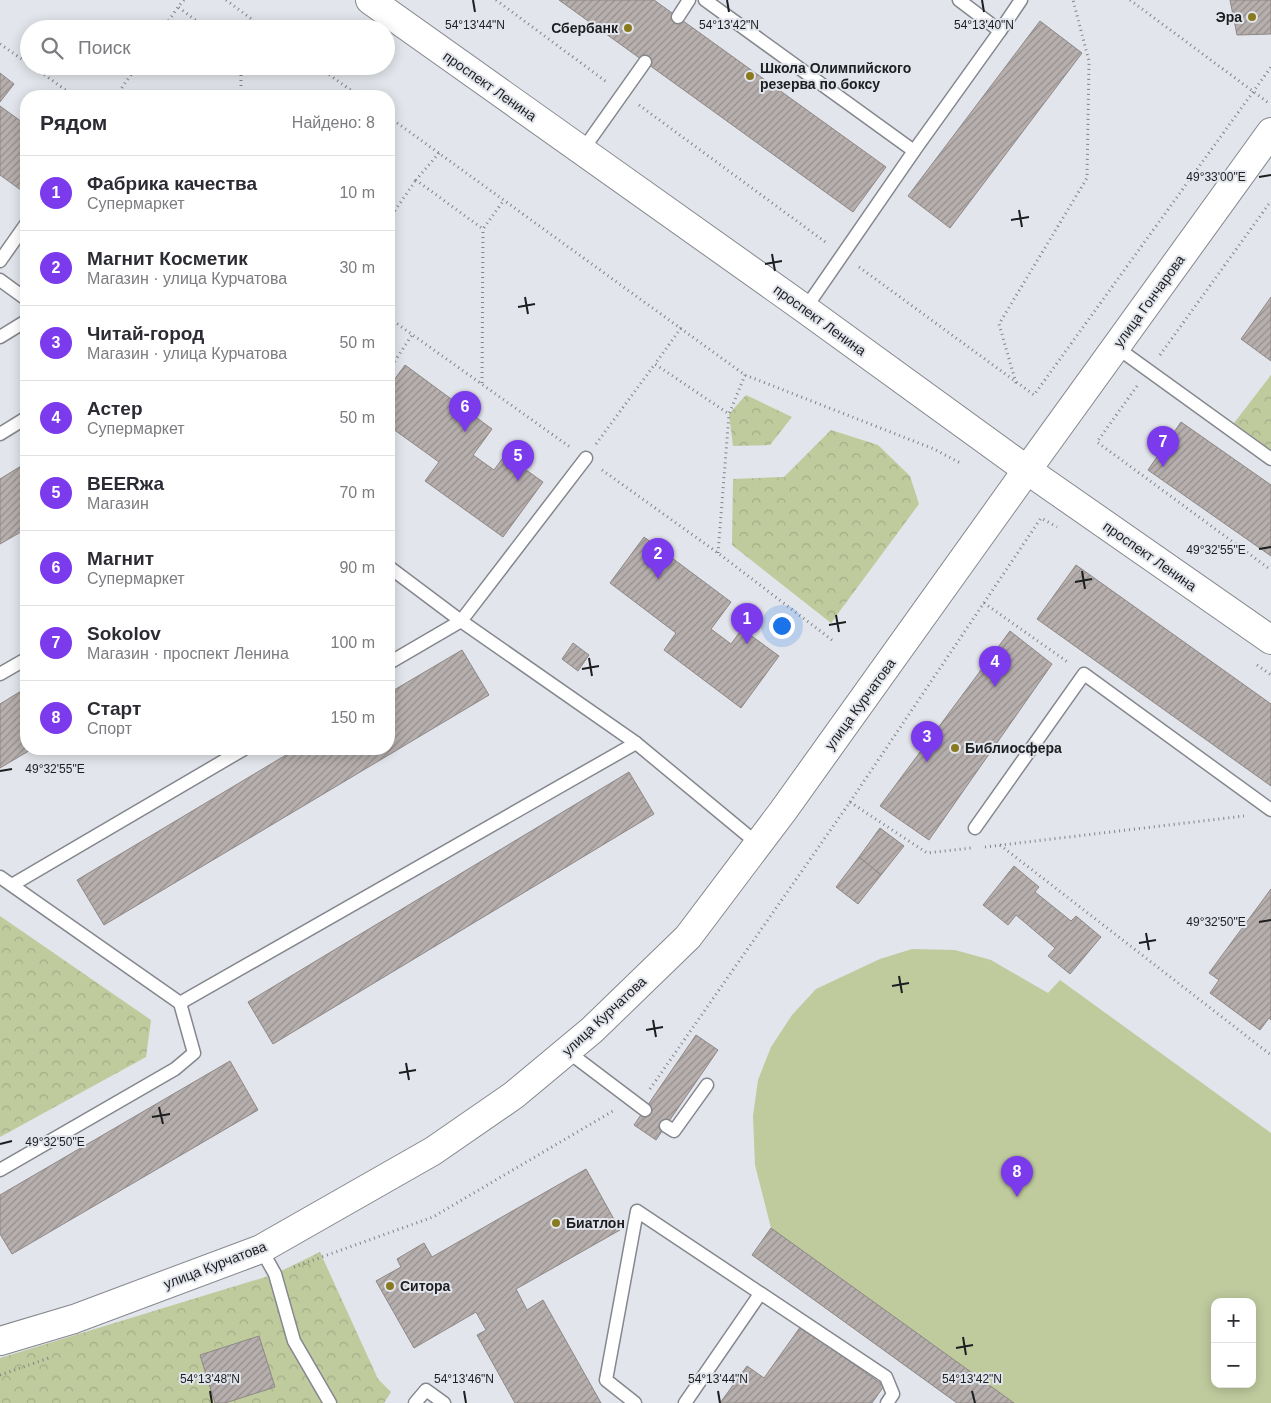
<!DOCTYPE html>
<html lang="ru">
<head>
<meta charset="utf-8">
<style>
	:root { --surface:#fff; --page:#f7f7f7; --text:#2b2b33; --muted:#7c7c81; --line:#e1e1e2; --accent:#7c3aed }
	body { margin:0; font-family:Arial,sans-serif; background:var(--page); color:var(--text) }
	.controls { position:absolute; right:15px; bottom:15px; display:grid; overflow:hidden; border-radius:10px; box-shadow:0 2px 12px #0003 }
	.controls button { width:45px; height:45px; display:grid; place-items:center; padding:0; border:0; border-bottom:1px solid var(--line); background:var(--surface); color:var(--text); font:25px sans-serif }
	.you { position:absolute; left:781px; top:625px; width:18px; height:18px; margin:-12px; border:4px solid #fff; border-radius:50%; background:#1a73e8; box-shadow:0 0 0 8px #1a73e833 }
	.badge { display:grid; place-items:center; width:32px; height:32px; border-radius:50%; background:var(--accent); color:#fff; font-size:16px; font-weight:700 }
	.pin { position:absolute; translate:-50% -41px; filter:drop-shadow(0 1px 2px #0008) }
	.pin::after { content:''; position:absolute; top:26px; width:18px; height:15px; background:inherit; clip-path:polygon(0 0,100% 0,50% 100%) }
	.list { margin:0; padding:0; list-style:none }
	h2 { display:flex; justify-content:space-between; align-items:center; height:65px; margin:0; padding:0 20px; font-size:21px }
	h2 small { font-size:16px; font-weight:400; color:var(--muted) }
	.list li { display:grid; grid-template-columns:32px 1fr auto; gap:15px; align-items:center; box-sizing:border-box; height:75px; padding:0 20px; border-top:1px solid var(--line) }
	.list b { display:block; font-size:19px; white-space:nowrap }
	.list p { margin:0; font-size:16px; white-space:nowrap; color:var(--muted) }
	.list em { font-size:16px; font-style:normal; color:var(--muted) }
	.icon { flex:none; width:28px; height:28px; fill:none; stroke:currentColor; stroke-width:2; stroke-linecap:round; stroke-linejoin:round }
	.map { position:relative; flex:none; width:1271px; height:1403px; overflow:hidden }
	.search { position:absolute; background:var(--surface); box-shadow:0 2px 12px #0003; left:20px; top:20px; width:375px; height:55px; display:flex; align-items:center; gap:12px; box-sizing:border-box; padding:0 18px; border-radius:28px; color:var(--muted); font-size:19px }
	.panel { position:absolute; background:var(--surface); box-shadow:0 2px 12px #0003; left:20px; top:90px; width:375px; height:665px; border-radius:20px }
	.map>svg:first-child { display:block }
</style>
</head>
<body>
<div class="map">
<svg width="1271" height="1403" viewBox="0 0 1271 1403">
	<defs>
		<pattern id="forest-crowns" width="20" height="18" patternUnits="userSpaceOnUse" patternTransform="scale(1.25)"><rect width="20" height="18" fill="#bfca9d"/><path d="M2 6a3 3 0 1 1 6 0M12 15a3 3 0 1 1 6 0" fill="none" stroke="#a4ad87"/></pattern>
		<pattern id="building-hatch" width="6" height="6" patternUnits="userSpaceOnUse" patternTransform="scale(1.25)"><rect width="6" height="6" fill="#b6afad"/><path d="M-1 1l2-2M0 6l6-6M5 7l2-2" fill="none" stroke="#938e8c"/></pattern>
	</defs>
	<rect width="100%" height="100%" fill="#e2e5eb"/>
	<!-- forest -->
	<g fill="url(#forest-crowns)">
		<path d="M1271,375V450L1234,423Z"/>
		<path d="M746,395L792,417L770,445L733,446L729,414Z"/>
		<path d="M831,430L878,445L910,476L919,504L831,623L732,545L733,479L784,477Z"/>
		<path d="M0,916L151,1020L146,1057L0,1137Z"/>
		<path d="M320,1252L378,1379L391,1392L384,1403H0V1358L275,1274Z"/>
	</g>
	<!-- pitch -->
	<path fill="#bfca9d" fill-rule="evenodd" d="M912,949L955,950L991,960L1048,993L1060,980L1271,1133V1403H957L752,1255L771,1228L755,1165L753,1116L758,1080L771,1047L792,1015L816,989L880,959ZM1215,1302H1252V1384H1215Z"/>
	<!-- building -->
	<g fill="url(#building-hatch)" stroke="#8e8886">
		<path d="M559,0H654L886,167L853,212Z"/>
		<path d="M1230,0H1271V34L1237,35Z"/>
		<path d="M1040,21L1082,53L950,228L908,196Z"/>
		<path d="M0,73L14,84L0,102Z"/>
		<path d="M0,106L22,122L26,117V191L25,193L0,175Z"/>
		<path d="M1271,297V361L1241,339Z"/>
		<path d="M405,365L492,429L473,455L494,470L505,455L543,482L503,537L425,481L439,462L389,426V387Z"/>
		<path d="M1181,422L1271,485V556L1148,470Z"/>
		<path d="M26,463V529L0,544V479Z"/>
		<path d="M644,537L731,602L711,629L731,644L742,629L779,656L741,708L664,650L676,633L610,583Z"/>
		<path d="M1076,565L1271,704V786L1037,619Z"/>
		<path d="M1010,631L1052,664L929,840L880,806Z"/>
		<path d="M573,643L589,655L578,671L562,659Z"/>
		<path d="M462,650L489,695L104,925L77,880L296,749H389V693Z"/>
		<path d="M26,688V749H32L0,768V704Z"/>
		<path d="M629,772L654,814L273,1044L248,1002Z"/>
		<path d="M880,828L904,846L881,875L859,857Z"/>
		<path d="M859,857L881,875L858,904L836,887Z"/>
		<path d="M1014,866L1039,887L1035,892L1071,921L1076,916L1101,937L1070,974L1048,956L1055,948L1016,915L1008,925L983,905Z"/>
		<path d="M1271,889V1020L1269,1018L1260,1030L1210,993L1219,980L1209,973Z"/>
		<path d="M696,1035L718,1050L656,1140L634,1125Z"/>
		<path d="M230,1061L258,1110L12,1254L0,1234V1195Z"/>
		<path d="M586,1169L620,1230L516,1289L527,1310L543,1300L601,1403H515L477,1335L486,1330L476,1312L414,1348L376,1281L401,1267L397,1259L424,1243L432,1257Z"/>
		<path d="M771,1228L1014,1403H957L752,1255Z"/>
		<path d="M801,1326L884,1386L872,1403H720L747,1366L764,1378Z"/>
		<path d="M259,1336L275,1387L225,1403H215L200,1355Z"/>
	</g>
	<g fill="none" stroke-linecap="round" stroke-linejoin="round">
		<!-- service casing -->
		<g stroke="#84878d" stroke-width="15">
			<g id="service">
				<path d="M705,0L914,151L805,309"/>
				<path d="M678,17L689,0"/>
				<path d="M1000,31L1021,0"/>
				<path d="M582,151L645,62"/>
				<path d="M914,151L1000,31L959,0"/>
				<path d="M0,261L26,224"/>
				<path d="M0,280L26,299"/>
				<path d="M0,337L26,321"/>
				<path d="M1116,347L1271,459"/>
				<path d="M0,434L26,418"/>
				<path d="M389,567L461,621L636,743L758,844"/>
				<path d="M389,663L461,621L586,458"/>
				<path d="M0,674L26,659"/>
				<path d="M975,828L1084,674L1271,810"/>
				<path d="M0,877L180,1003L194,1053L175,1069L0,1170"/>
				<path d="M12,885L244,749"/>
				<path d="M180,1003L636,743"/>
				<path d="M567,1051L645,1110"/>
				<path d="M666,1126L674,1131L707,1085"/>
				<path d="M261,1249L275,1274L294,1341L330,1403"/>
				<path d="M415,1403L426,1390L444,1403"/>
				<path d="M635,1403L606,1380L637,1211L886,1377L893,1394L887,1403"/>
				<path d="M685,1403L760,1294"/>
			</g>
		</g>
		<!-- tertiary casing -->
		<g stroke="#84878d" stroke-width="30">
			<path id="tertiary" d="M0,1341L74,1319L261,1249L433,1151L514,1095L592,1030L688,937L783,811L1027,470L1271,640"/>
		</g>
		<!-- secondary casing -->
		<g stroke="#84878d" stroke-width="30">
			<path id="secondary" d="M370,0L805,309L1027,470L1271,132"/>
		</g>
		<!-- path -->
		<g stroke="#808387" stroke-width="3" stroke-dasharray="1 4" stroke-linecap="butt">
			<path d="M184,0L178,7L207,29"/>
			<path d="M226,0L265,29"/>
			<path d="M496,0L608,83"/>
			<path d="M1130,0L1270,104"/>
			<path d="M163,29L178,7"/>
			<path d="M0,44L29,64"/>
			<path d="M32,66L74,96"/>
			<path d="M317,66L359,96"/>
			<path d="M116,96L137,66"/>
			<path d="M241,96V66"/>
			<path d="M639,105L828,244"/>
			<path d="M389,117L745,375L934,449L962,464"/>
			<path d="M439,153L416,180L483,229L504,200"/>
			<path d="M389,219L416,180"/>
			<path d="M859,267L1034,395L1271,67"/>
			<path d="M389,318L570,447"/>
			<path d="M681,328L655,364L729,414L745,375"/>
			<path d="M1160,355L1271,201"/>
			<path d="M389,370L412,335"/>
			<path d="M482,383L483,229"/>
			<path d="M1016,383L999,324L1087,178L1089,61L1073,0"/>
			<path d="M1137,386L1097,442L1271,570"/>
			<path d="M596,444L655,364"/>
			<path d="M602,470L718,553L832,640"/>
			<path d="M718,553L729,414"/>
			<path d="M984,603L1069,663"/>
			<path d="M1257,665L1271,675"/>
			<path d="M850,802L1041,518L1057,527"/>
			<path d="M1000,845L1271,1055"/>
			<path d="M985,847L1244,816"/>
			<path d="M650,1089L850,802L927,853L971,848"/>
			<path d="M294,1267L433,1217L613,1111"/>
			<path d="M0,1375L49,1358"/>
		</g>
		<!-- service -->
		<use href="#service" stroke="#fff" stroke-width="12"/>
		<!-- tertiary -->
		<use href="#tertiary" stroke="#fff" stroke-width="28"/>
		<!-- secondary -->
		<use href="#secondary" stroke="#fff" stroke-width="28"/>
	</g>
	<!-- ticks -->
	<path fill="none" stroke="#1c1e20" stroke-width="2" d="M473,0L475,12M727,0L729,12M982,0L984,12M1259,177L1271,175M1019,210L1022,227M1011,220L1029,217M772,254L775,271M765,264L782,261M525,297L528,314M518,307L535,304M1259,549L1271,547M1082,571L1085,589M1075,582L1092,579M836,615L839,632M829,625L846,622M589,658L592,676M582,669L599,666M0,771L12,769M1259,922L1271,920M1146,933L1149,950M1139,943L1156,940M899,976L902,993M892,986L909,983M653,1020L656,1037M646,1030L663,1027M406,1063L409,1080M399,1073L416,1070M159,1107L163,1124M152,1117L170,1114M0,1144L12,1141M963,1337L966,1355M956,1348L973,1345M210,1391L212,1403M464,1391L466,1403M718,1391L720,1403M972,1391L975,1403"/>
	<!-- markers -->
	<g fill="#8a7a1f" stroke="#e2e5eb" stroke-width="2">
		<circle cx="1252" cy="17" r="5"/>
		<circle cx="628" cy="28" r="5"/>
		<circle cx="750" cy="76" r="5"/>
		<circle cx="955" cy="748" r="5"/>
		<circle cx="556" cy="1223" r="5"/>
		<circle cx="390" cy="1286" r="5"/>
	</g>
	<g text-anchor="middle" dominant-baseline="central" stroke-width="4" stroke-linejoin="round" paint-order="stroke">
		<!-- poi labels -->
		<g font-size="14" font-weight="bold" fill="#1c1e20" stroke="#e2e5eb" text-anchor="start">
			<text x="1242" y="17" text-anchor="end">Эра</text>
			<text x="618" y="28" text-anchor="end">Сбербанк</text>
			<text x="760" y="68">Школа Олимпийского<tspan x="760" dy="16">резерва по боксу</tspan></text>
			<text x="965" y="748">Библиосфера</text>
			<text x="566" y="1223">Биатлон</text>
			<text x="400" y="1286">Ситора</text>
		</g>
		<!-- street labels -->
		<g font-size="14" fill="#1c1e20" stroke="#e2e5eb">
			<text transform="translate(490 86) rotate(35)">проспект Ленина</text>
			<text transform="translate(1149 301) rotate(-54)">улица Гончарова</text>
			<text transform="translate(820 320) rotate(36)">проспект Ленина</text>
			<text transform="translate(1150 556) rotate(35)">проспект Ленина</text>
			<text transform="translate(860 704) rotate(-54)">улица Курчатова</text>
			<text transform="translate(604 1016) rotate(-43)">улица Курчатова</text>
			<text transform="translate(215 1265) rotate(-21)">улица Курчатова</text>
		</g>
	</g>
	<g font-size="12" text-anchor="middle" fill="#1c1e20" stroke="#e2e5eb" stroke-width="4" stroke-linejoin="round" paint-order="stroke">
		<text x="475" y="29">54°13'44"N</text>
		<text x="729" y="29">54°13'42"N</text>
		<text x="984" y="29">54°13'40"N</text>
		<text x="1216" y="181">49°33'00"E</text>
		<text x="1216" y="554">49°32'55"E</text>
		<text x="55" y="773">49°32'55"E</text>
		<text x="1216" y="926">49°32'50"E</text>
		<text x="55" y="1146">49°32'50"E</text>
		<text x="210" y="1383">54°13'48"N</text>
		<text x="464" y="1383">54°13'46"N</text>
		<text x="718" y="1383">54°13'44"N</text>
		<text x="972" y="1383">54°13'42"N</text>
	</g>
</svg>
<div class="controls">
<button>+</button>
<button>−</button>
</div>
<div class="you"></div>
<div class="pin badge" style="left:747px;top:644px">1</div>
<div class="pin badge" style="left:658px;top:579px">2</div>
<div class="pin badge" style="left:927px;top:762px">3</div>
<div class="pin badge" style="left:995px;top:687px">4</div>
<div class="pin badge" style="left:518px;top:481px">5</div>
<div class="pin badge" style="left:465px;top:432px">6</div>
<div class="pin badge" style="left:1163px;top:467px">7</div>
<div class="pin badge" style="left:1017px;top:1197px">8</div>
<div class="search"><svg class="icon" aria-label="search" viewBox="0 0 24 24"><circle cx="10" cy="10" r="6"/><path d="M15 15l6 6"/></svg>Поиск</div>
<section class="panel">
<h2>Рядом<small>Найдено: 8</small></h2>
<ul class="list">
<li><span class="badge">1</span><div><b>Фабрика качества</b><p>Супермаркет</p></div><em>10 m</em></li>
<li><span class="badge">2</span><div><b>Магнит Косметик</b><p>Магазин · улица Курчатова</p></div><em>30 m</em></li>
<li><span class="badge">3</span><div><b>Читай-город</b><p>Магазин · улица Курчатова</p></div><em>50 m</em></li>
<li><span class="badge">4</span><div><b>Астер</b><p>Супермаркет</p></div><em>50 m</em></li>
<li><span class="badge">5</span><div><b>BEERжа</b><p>Магазин</p></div><em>70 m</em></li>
<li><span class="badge">6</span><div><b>Магнит</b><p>Супермаркет</p></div><em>90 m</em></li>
<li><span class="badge">7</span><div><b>Sokolov</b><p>Магазин · проспект Ленина</p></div><em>100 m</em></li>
<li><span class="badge">8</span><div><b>Старт</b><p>Спорт</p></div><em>150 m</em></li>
</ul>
</section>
</div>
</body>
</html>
